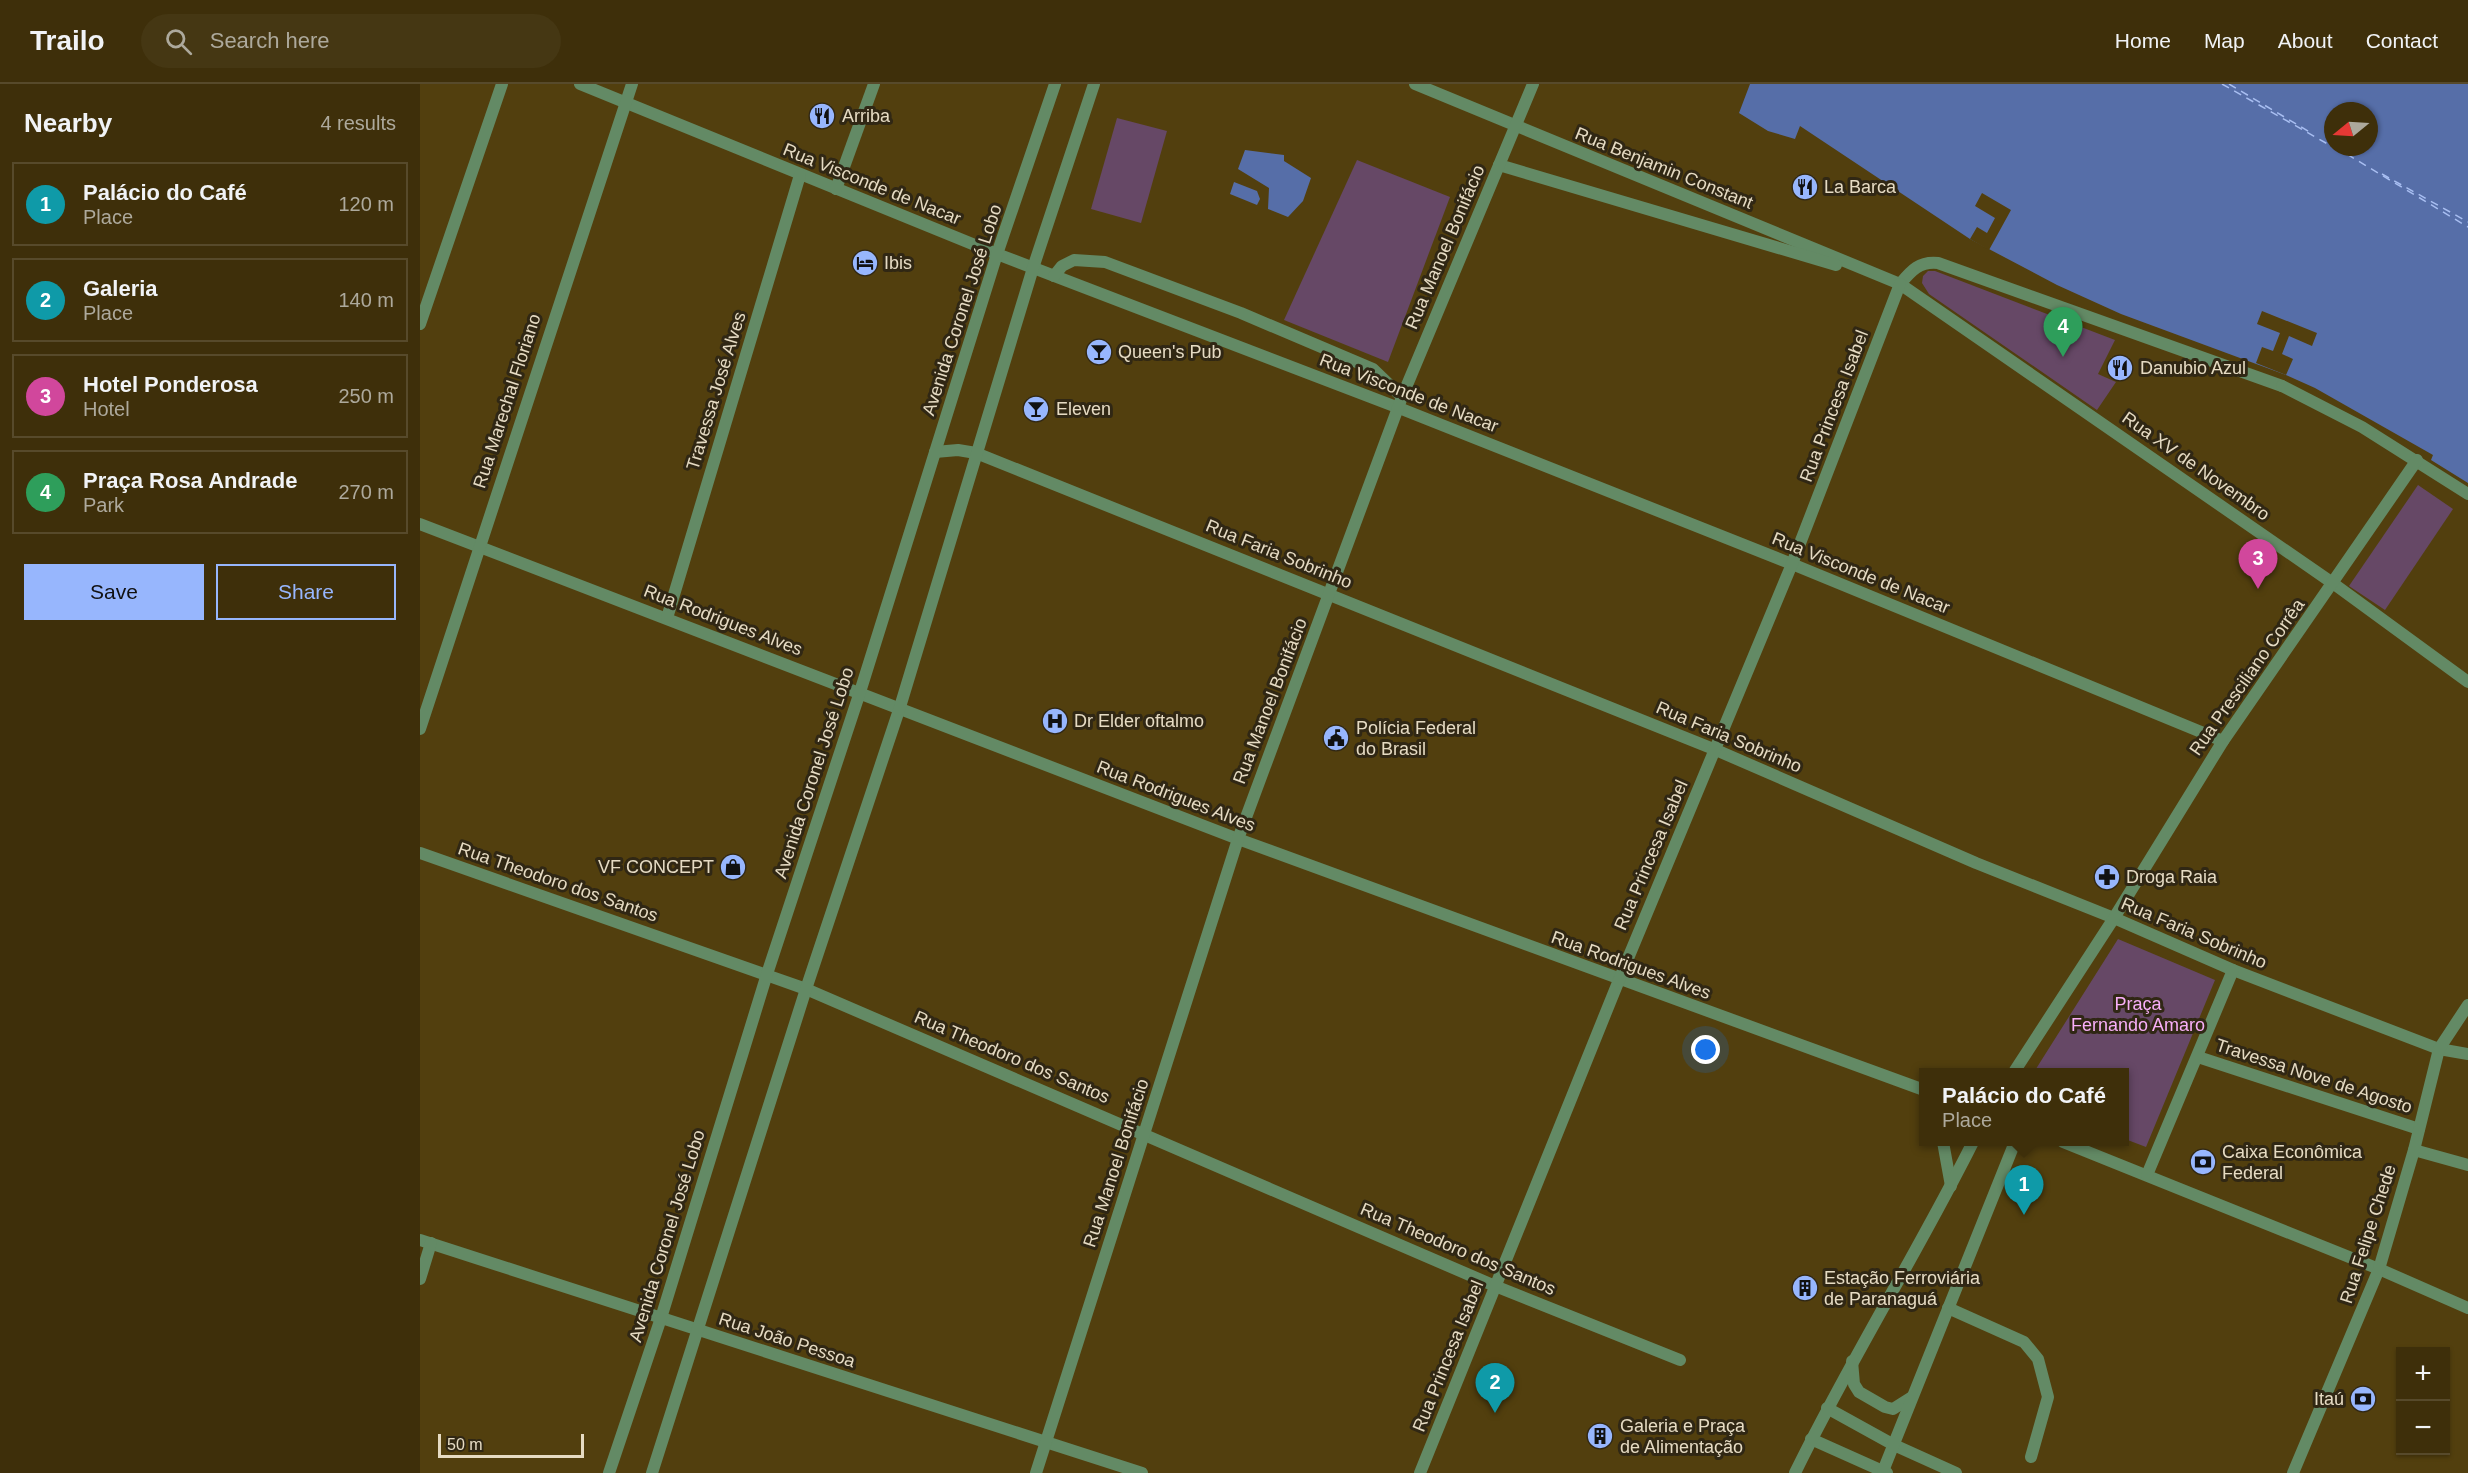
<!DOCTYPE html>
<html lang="en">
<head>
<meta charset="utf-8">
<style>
	:root { --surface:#3e2f0a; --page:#453713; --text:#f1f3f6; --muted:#ada99c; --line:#574a2b; --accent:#97b6fd }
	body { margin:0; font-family:Arial,sans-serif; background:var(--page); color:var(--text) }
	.controls { position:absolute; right:18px; bottom:18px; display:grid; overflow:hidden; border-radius:0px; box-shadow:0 2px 4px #0004 }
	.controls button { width:54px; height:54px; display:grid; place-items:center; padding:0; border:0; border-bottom:2px solid var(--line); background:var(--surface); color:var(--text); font:30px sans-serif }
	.compass { position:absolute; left:1904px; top:18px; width:54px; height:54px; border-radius:50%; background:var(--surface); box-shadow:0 2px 4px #0004; rotate:252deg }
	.scale { position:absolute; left:18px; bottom:15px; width:146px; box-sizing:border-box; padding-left:6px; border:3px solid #e6dbc3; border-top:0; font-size:16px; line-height:21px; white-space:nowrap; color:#e6dbc3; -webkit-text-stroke:4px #302714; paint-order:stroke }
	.you { position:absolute; left:1286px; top:966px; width:21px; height:21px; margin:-15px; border:4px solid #fff; border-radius:50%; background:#1a73e8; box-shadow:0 0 0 9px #1a73e833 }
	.badge { display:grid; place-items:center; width:39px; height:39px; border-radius:50%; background:var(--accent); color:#fff; font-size:20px; font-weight:700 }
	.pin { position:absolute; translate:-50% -50px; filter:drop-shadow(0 2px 3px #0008) }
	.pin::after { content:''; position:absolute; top:32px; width:21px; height:18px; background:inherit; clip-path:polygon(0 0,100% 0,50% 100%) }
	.popup { position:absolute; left:1499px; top:984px; width:210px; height:78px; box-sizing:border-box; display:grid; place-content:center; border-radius:0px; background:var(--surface); filter:drop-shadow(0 2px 4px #0005); font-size:20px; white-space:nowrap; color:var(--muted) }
	.popup b { font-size:22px; color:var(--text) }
	.popup::after { content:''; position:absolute; left:50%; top:100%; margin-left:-12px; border:12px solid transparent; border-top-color:var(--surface) }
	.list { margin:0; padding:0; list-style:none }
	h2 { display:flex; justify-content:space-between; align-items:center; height:78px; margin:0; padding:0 24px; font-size:26px }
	h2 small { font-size:20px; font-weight:400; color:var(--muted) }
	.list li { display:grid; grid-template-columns:39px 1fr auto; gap:18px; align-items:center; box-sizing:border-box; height:84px; margin:0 12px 12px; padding:0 12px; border:2px solid var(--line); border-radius:0px }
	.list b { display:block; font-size:22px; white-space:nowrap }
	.list p { margin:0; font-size:20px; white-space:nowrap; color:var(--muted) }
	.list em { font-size:20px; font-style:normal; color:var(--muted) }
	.actions { display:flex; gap:12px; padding:18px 24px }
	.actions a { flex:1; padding:14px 0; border:2px solid var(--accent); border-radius:0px; text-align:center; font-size:21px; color:var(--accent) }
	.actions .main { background:var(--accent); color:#111 }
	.icon { flex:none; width:33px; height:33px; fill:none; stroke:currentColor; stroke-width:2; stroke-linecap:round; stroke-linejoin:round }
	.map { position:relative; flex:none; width:2048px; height:1389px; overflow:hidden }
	header { display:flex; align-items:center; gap:36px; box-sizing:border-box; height:84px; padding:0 30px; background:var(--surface); border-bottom:2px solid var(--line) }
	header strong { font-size:28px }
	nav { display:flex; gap:33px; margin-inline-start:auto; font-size:21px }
	.search { width:420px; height:54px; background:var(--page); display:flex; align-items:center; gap:15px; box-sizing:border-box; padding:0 21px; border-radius:33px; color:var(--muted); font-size:22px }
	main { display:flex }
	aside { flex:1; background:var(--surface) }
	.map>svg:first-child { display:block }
</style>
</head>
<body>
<header>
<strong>Trailo</strong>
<div class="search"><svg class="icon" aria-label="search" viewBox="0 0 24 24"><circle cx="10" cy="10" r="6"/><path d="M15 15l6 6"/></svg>Search here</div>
<nav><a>Home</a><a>Map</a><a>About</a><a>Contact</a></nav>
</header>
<main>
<aside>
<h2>Nearby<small>4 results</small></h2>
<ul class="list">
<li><span class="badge" style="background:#0f9aa8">1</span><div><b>Palácio do Café</b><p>Place</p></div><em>120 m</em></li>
<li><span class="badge" style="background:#0f9aa8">2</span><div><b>Galeria</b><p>Place</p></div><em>140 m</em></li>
<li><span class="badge" style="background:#d1479c">3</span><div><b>Hotel Ponderosa</b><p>Hotel</p></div><em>250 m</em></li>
<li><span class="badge" style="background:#2e9e5b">4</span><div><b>Praça Rosa Andrade</b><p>Park</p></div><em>270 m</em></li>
</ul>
<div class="actions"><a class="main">Save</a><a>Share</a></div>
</aside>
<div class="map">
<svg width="2048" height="1389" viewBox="0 0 2048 1389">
	<rect width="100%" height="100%" fill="#523f0e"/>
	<!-- park -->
	<g fill="#664866">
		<path d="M697,34L747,47L721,139L671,125Z"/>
		<path d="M937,76L1030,113L968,278L864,236Z"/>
		<path d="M1508,187H1515L1695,256L1678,290L1696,298L1677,326L1509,210L1502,199L1503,192Z"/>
		<path d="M1998,401L2033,425L1965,526L1929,502Z"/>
		<path d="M1698,855L1795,896L1726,1063L1705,1055L1704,988H1614Z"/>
	</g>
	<!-- water -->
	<g fill="#566ea8" fill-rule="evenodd">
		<path d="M1330,0H2048V399L2011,376L2013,371L1895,304L1866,291L1701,230L1637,201L1550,155L1380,42L1375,55L1348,47L1319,29ZM1913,27H1949V63H1913Z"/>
		<path d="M825,66L864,71V77L891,94L883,117L868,133L848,125L849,104L818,85Z"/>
		<path d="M814,98L837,107L840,115L837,121L810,110Z"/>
	</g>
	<!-- pier -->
	<g fill="#523f0e">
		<path d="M1562,109L1591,126L1569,166L1550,155L1557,143L1567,149L1575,134L1555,122Z"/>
		<path d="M1842,227L1897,249L1892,262L1869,252L1862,270L1873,275L1866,291L1836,279L1842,263L1853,267L1860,249L1837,240Z"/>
	</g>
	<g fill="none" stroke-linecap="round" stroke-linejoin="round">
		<!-- ferry -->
		<g stroke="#a8bef1" stroke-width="1.5" stroke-dasharray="8 6" stroke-linecap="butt">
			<path d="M1802,0L1913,63"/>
			<path d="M1809,0L1893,50"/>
			<path d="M1915,63L2048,143"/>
			<path d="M1962,90L2048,138"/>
		</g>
		<!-- service -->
		<g stroke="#638a65" stroke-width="12">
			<path d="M0,240L82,0"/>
			<path d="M1528,1224L1604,1258L1618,1275L1628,1313L1611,1373"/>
		</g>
		<!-- pedestrian -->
		<path stroke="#638a65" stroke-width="12" d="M1480,200C1491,187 1499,177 1518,179L1862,302"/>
		<!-- minor -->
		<g stroke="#638a65" stroke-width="12">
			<path d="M160,0L577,170L979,324L1372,480L1803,657"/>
			<path d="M995,0L1480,200L1914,500L2048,598"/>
			<path d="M1079,81L1416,181"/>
			<path d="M416,105L454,0"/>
			<path d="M634,192L642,182L654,176L685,178L821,229L953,285L982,313"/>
			<path d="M1862,302L1942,343L2048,410"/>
			<path d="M515,368L538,366L556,369L1296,666L1556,779L1694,834L1813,886L2019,965L2048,970"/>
			<path d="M0,440L818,755L1504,1006"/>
			<path d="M247,534L380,91"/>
			<path d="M0,645L212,0"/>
			<path d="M0,769L386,905L1075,1202L1260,1276"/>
			<path d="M1778,973L1999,1045"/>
			<path d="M1594,988L1694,834L1803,657L1997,376"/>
			<path d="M1523,1058L1531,1102"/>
			<path d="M1643,1058L1959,1185L2048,1224"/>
			<path d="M1994,1066L2048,1081"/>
			<path d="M1727,1091L1813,886"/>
			<path d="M0,1156L722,1389"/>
			<path d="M0,1195L11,1159"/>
			<path d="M1432,1277L1434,1300L1439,1308L1465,1323L1473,1325L1492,1313"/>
			<path d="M1407,1324L1474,1361L1536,1389"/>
			<path d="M1391,1355L1467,1389"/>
			<path d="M1463,1387L1595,1058"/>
			<path d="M616,1389L818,755L982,313L1113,0"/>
			<path d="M1000,1389L1199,896L1372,480L1480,200"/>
			<path d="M1375,1389C1430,1276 1497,1170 1553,1058"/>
			<path d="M1873,1389L1959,1185L1994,1066L2019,965L2048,921"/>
		</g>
		<!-- tertiary -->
		<g stroke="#638a65" stroke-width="12">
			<path d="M189,1389L241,1234L347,890L440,608L577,170L635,0"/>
			<path d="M232,1389L386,905L480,623L613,184L674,0"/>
		</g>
	</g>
	<!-- icons -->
	<defs>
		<g id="restaurant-disc" transform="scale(1.35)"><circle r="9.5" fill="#97b6fd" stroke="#302714"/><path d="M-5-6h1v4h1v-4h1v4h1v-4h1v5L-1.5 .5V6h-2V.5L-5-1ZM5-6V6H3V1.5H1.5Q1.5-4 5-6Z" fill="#111"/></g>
		<g id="hotel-disc" transform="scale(1.35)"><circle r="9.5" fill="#97b6fd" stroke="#302714"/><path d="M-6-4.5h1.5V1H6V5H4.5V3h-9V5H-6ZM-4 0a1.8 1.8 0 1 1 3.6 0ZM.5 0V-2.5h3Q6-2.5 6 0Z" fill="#111"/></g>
		<g id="bar-disc" transform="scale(1.35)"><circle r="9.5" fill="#97b6fd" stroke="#302714"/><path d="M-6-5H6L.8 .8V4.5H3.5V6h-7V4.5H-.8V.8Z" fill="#111"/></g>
		<g id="hospital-disc" transform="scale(1.35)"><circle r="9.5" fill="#97b6fd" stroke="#302714"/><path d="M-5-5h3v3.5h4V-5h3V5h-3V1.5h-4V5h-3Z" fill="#111"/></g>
		<g id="civic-disc" transform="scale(1.35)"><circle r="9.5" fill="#97b6fd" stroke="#302714"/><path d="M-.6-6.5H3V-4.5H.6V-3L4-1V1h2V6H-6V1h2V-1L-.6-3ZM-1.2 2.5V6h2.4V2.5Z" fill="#111"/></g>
		<g id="shop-disc" transform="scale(1.35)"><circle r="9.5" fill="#97b6fd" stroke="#302714"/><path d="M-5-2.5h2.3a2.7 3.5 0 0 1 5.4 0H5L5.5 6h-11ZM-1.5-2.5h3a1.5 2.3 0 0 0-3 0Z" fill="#111"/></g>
		<g id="pharmacy-disc" transform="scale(1.35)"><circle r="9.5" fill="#97b6fd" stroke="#302714"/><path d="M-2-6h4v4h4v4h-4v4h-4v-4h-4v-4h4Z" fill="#111"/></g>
		<g id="bank-disc" transform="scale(1.35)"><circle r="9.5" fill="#97b6fd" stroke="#302714"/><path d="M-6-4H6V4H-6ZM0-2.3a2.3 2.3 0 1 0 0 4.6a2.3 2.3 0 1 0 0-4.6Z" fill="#111"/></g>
		<g id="building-disc" transform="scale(1.35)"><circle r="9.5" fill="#97b6fd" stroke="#302714"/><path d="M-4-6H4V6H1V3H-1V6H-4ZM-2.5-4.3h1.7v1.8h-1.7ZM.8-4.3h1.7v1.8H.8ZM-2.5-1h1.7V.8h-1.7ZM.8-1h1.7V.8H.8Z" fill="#111"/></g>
	</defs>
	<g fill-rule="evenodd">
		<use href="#restaurant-disc" x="402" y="32"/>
		<use href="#restaurant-disc" x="1385" y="103"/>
		<use href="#hotel-disc" x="445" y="179"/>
		<use href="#bar-disc" x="679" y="268"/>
		<use href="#restaurant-disc" x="1700" y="284"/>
		<use href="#bar-disc" x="616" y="325"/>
		<use href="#hospital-disc" x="635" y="637"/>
		<use href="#civic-disc" x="916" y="654"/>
		<use href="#shop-disc" x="313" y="783"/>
		<use href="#pharmacy-disc" x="1687" y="793"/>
		<use href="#bank-disc" x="1783" y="1078"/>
		<use href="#building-disc" x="1385" y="1204"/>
		<use href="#bank-disc" x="1943" y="1315"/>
		<use href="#building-disc" x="1180" y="1352"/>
	</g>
	<g text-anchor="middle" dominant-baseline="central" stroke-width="6" stroke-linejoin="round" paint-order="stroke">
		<!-- poi labels -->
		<g font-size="18" fill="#e6dbc3" stroke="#302714" text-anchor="start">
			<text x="422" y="32">Arriba</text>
			<text x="1404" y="103">La Barca</text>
			<text x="464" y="179">Ibis</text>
			<text x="698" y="268">Queen's Pub</text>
			<text x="1720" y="284">Danubio Azul</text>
			<text x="636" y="325">Eleven</text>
			<text x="654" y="637">Dr Elder oftalmo</text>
			<text x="936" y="644">Polícia Federal<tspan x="936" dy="21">do Brasil</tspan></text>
			<text x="294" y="783" text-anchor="end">VF CONCEPT</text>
			<text x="1706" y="793">Droga Raia</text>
			<text x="1802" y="1068">Caixa Econômica<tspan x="1802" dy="21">Federal</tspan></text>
			<text x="1404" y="1194">Estação Ferroviária<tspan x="1404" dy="21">de Paranaguá</tspan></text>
			<text x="1924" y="1315" text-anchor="end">Itaú</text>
			<text x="1200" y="1342">Galeria e Praça<tspan x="1200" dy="21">de Alimentação</tspan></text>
		</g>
		<!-- street labels -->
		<g font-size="18" fill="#e6dbc3" stroke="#302714">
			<text transform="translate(1244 84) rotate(22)">Rua Benjamin Constant</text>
			<text transform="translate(452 100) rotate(22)">Rua Visconde de Nacar</text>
			<text transform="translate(1025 163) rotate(-67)">Rua Manoel Bonifácio</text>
			<text transform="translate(542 226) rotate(-72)">Avenida Coronel José Lobo</text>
			<text transform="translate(296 307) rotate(-73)">Travessa José Alves</text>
			<text transform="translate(989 309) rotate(21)">Rua Visconde de Nacar</text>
			<text transform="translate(87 317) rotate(-72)">Rua Marechal Floriano</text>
			<text transform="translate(1414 322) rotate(-69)">Rua Princesa Isabel</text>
			<text transform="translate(1776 382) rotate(35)">Rua XV de Novembro</text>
			<text transform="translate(859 470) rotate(22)">Rua Faria Sobrinho</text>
			<text transform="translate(1441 489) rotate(22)">Rua Visconde de Nacar</text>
			<text transform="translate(303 536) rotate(21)">Rua Rodrigues Alves</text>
			<text transform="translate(1827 593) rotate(-55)">Rua Presciliano Corrêa</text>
			<text transform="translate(850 617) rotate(-69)">Rua Manoel Bonifácio</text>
			<text transform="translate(1309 653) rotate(23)">Rua Faria Sobrinho</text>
			<text transform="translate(394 689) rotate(-72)">Avenida Coronel José Lobo</text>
			<text transform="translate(756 712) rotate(21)">Rua Rodrigues Alves</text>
			<text transform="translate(1231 771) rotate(-67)">Rua Princesa Isabel</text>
			<text transform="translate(138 798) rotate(19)">Rua Theodoro dos Santos</text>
			<text transform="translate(1774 849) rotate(23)">Rua Faria Sobrinho</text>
			<text transform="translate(1211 881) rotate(20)">Rua Rodrigues Alves</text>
			<text transform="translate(592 973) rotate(23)">Rua Theodoro dos Santos</text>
			<text transform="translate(1894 992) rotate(18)">Travessa Nove de Agosto</text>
			<text transform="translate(696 1079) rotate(-72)">Rua Manoel Bonifácio</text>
			<text transform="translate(1948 1150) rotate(-72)">Rua Felipe Chede</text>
			<text transform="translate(247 1152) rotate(-73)">Avenida Coronel José Lobo</text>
			<text transform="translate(1038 1165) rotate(23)">Rua Theodoro dos Santos</text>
			<text transform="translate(367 1256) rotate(18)">Rua João Pessoa</text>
			<text transform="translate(1028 1272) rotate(-68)">Rua Princesa Isabel</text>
		</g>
		<!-- park labels -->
		<g font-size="18" fill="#f8aff8" stroke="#302714">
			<text x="1718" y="920">Praça<tspan x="1718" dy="21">Fernando Amaro</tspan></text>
		</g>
	</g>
</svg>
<div class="controls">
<button>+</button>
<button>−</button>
</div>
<svg class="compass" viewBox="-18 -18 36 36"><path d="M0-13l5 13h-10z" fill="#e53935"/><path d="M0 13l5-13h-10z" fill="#ada99c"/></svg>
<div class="scale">50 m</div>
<div class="you"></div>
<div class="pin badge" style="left:1604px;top:1131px;background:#0f9aa8">1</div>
<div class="popup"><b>Palácio do Café</b>Place</div>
<div class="pin badge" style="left:1075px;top:1329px;background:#0f9aa8">2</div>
<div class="pin badge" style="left:1838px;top:505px;background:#d1479c">3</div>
<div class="pin badge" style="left:1643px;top:273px;background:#2e9e5b">4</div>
</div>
</main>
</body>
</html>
